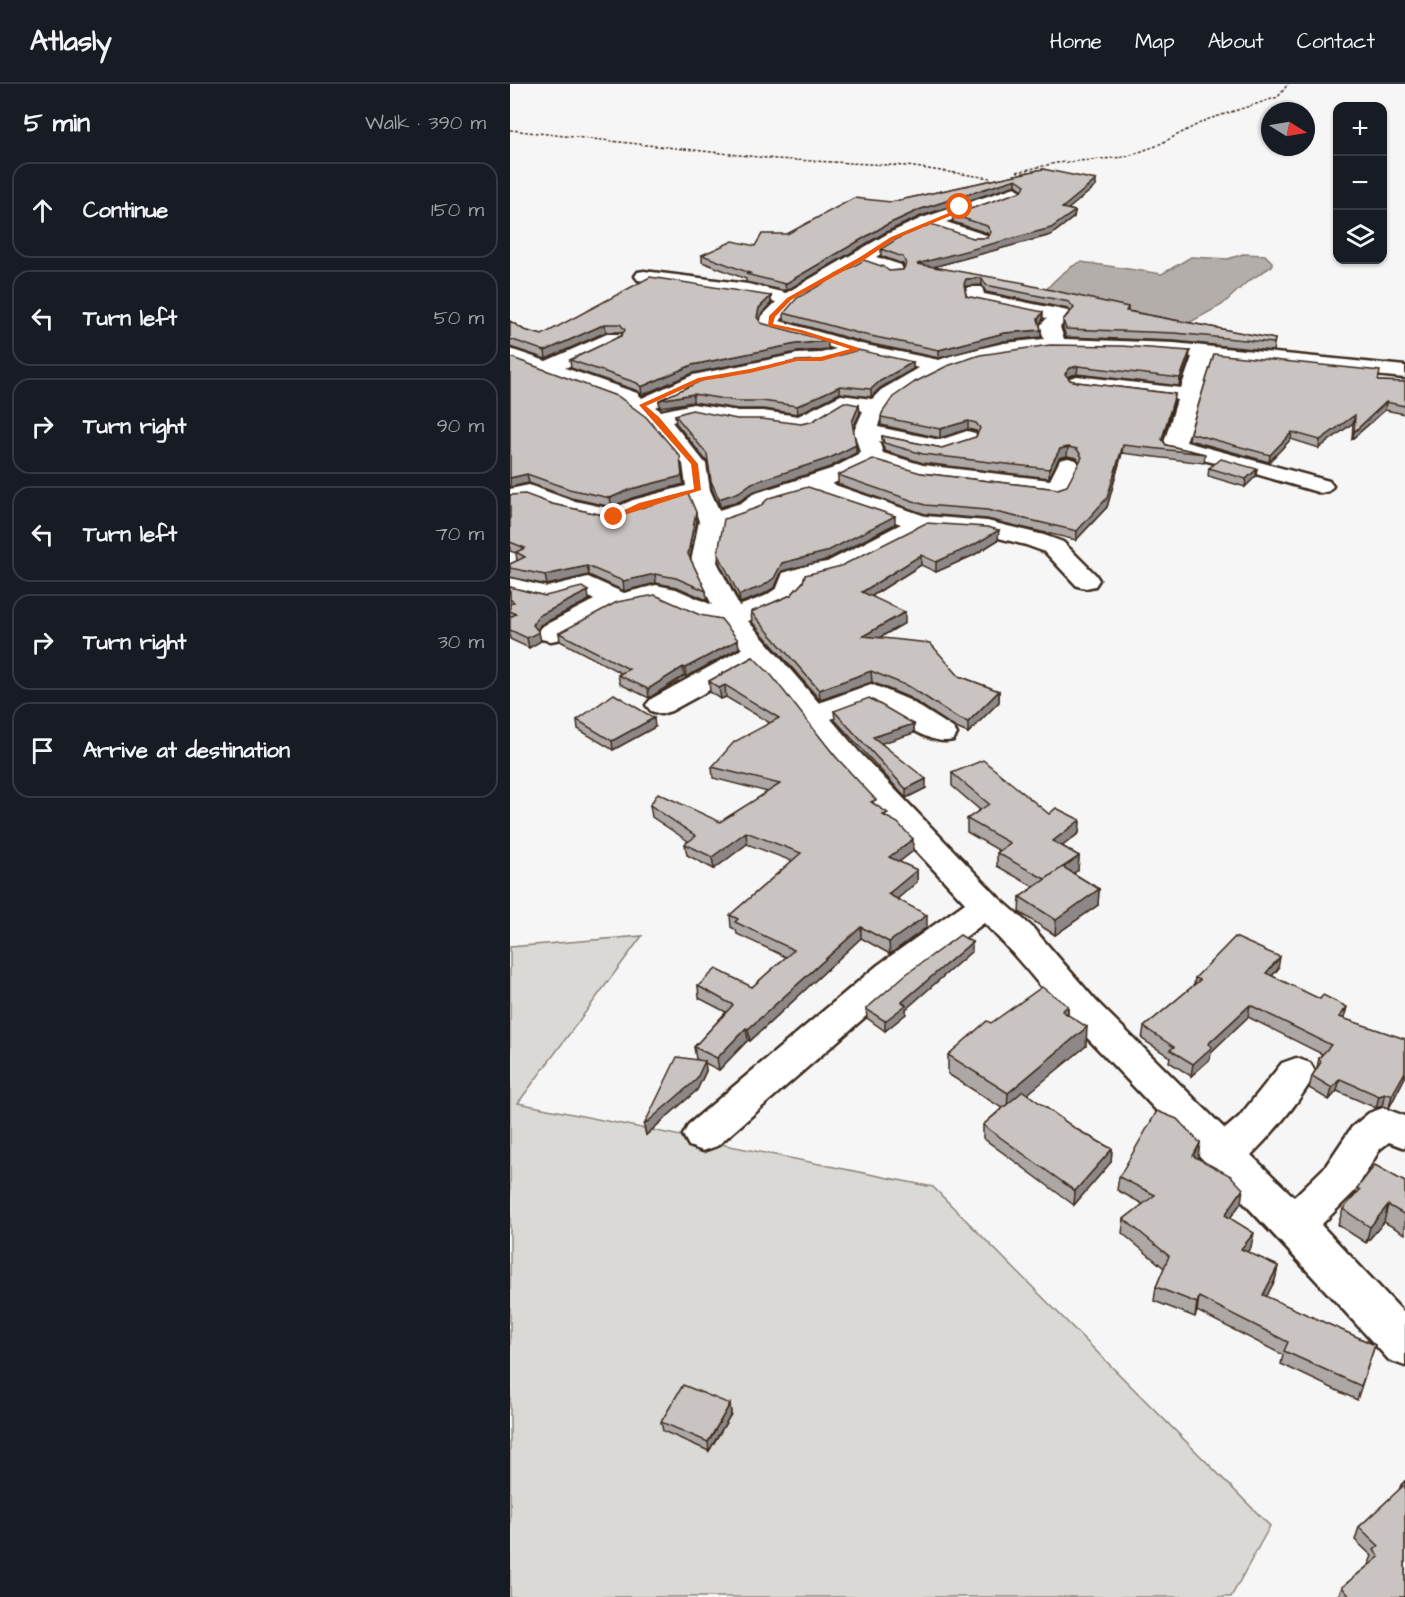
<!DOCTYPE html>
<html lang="en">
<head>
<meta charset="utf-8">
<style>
	:root { --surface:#171b24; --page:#20242c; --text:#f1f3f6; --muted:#9ea1a6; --line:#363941 }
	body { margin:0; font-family:"Architects Daughter",sans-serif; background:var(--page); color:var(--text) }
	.controls { position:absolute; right:18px; top:18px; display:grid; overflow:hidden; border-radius:12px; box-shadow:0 2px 4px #0004 }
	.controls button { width:54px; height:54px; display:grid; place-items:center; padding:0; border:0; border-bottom:2px solid var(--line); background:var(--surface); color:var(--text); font:30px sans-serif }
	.compass { position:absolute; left:751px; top:18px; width:54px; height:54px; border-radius:50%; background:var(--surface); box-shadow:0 2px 4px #0004; rotate:101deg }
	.stop { position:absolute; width:18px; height:18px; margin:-14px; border:4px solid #ea580c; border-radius:50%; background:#fff }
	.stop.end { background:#ea580c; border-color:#fff; box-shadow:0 2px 6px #0008 }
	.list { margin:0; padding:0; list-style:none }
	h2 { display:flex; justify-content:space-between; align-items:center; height:78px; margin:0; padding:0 24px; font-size:26px }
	h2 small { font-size:20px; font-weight:400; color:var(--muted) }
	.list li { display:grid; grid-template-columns:39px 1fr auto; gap:18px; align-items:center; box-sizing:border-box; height:96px; margin:0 12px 12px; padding:0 12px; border:2px solid var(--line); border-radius:18px }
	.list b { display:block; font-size:22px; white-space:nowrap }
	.list em { font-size:20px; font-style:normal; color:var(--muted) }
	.icon { flex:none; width:33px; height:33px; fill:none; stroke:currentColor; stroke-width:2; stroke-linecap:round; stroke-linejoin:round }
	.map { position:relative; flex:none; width:895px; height:1513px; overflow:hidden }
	header { display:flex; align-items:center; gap:36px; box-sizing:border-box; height:84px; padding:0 30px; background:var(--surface); border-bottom:2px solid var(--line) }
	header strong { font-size:28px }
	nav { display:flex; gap:33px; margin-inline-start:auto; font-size:21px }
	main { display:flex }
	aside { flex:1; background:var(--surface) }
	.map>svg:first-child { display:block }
</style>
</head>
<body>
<header>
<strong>Atlasly</strong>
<nav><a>Home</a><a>Map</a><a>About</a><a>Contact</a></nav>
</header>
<main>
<aside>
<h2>5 min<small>Walk · 390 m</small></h2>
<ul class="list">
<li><svg class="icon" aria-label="ahead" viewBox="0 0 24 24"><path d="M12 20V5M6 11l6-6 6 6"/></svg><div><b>Continue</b></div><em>150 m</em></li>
<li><svg class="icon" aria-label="left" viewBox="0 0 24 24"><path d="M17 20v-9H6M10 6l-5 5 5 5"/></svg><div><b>Turn left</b></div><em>50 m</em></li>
<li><svg class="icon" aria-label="right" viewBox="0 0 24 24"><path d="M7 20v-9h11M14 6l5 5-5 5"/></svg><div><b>Turn right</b></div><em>90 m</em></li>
<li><svg class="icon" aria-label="left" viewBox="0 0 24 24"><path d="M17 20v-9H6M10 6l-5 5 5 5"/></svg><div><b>Turn left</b></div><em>70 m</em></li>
<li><svg class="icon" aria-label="right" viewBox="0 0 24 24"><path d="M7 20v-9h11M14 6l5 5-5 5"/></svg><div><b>Turn right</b></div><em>30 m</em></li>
<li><svg class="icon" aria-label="arrive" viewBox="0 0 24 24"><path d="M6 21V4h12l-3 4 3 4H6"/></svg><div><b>Arrive at destination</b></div></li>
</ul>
</aside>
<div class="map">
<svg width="895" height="1513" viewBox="0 0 895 1513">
	<rect width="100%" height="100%" fill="#f7f6f6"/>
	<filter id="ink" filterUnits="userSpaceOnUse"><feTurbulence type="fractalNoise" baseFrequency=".0167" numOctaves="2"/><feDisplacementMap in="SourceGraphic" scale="12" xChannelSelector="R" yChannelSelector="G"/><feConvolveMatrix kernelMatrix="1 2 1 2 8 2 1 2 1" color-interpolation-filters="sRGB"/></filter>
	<g filter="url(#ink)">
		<!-- green -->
		<path fill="#dbd9d6" stroke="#8b827a" stroke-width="1.5" d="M132,852L8,1019L423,1103L760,1442L721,1513H0V863Z"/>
		<!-- water -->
		<path fill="#b4aeaa" stroke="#847972" stroke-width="1.5" d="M733,170L755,171L762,178V182L737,198L712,221L675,241L535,208C539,200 561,181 571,178L652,190L681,173L718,175Z"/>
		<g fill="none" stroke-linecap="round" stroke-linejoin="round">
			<!-- minor casing -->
			<g stroke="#3b2a1e" stroke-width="5">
				<path id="minor" d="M505,103L513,108L511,111L436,138L476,151L479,155L476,159H464L421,144L389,158L366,173L391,181L394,188L391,192H379L376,188L354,180L286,219L270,237L351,260L429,276L446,270L494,259L534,255L530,242L537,234L458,218L456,207L458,203H472L474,210L558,227L561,231L550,243L554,255L664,259L895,282V294L702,275L676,358L819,397L823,402L819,407L811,409L722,383L656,367L653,362L667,316L567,304L560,302L557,298L560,294L567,292L671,304L682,273C590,265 487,253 404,304C388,314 372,323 368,343L430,356L457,347L465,349L468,354L465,359L431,370L369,357L373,369L413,381L540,396L550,376L558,374L566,376L570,381L556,409L548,411L411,395L363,381L322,400L415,432L477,437L534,451L553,458L585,490L589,496L585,502L576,504L567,502L535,468L516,461L477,451L416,447L331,490L294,499C291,523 258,530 238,537L309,619L361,600L399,616L443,644L447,650L443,656C417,663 384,631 360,620L321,635L349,668L488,813L522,843L586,917L715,1045L729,1033L772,979L786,974L800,979L806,989C789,1018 765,1047 741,1071L784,1113L815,1083L842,1043L859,1029L873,1024L895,1032V1064L879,1058L870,1065L845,1107L811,1141L895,1230V1282L879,1276C776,1162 671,1052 565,941C534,908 507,871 474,839L394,899L207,1062L193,1067L179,1062L173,1051L179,1040L368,881L455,819L327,682L265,602L245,581L161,627L151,630L141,627L136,621L141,615L232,565L213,541L192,537L146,517L108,524L51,555L41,557L31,555L27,549L31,543L84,516L74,510L37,519L0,510V494L37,503L78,493L114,509L146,501L166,505L202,521L181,478L189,437L180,415L141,426L104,440L44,427L17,416L0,419V405L19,401L60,416L102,425L123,416L176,402L173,380L159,362L139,340L111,319L0,278V265L36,277L97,250H111L114,254L111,258L55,284L127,309L132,314L183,291L287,270L311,269L326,265L286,252L253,245L250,241L252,232L266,218L238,212L134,197L128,196L125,192L128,188L134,187L238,200L276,209L377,150L412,134ZM348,271L409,284L371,306L362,315L331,311L288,332L253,327H228L183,320L151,327L145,323L195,300L287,282L312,281ZM334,324L353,327L344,347L350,368L348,371L321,385L243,410L231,419L209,426L200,406L196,380L162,338L183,332L228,341H253L292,346L300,344ZM299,408L391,440L317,478L299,481L273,489L267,504L255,512L229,522L207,478L213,441L249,429L259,420Z"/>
			</g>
			<!-- path -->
			<g stroke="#3b2a1e" stroke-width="1.5" stroke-dasharray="3 2" stroke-linecap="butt">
				<path d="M0,46L266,75L397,82L480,94"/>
				<path d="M507,88L546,79L615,73L646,62L696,36L768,13L778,0"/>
			</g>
			<!-- minor -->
			<use href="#minor" fill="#fff" fill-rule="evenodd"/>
		</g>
		<!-- wall -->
		<g fill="#ada8a6" stroke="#3b2a1e" stroke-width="1.5">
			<path d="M533,85L586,102L558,125L565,127L564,133L541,151L423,183L515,201L618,223V227L765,255L763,267L664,257L556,253L553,244V236L560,227L558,225L476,208L472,201L456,202L455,205L456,212L533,235L530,240L531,246V253L494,257L429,274L352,258L274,236V229L379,187L393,186L394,183L393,180L371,172V165L463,154H478L479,152L477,149L443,138V131L512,107L513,106L506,101L411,132L376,148L276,207L236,198V195L192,178V171L245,162L277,150L381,118Z"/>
			<path d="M261,212V219L250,232L249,236L251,239L318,265L287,268L183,289L132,311L128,307L61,284L60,276L111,252L113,250L111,248H96L36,275L0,263V237L14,246L32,251Z"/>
			<path d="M680,267L679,275L669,302L567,290L559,292L558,294L560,296L567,298L665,310L664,318L653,356L656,361L695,370L694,379L612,369L597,423L566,456L477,435L415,430L328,400V391L411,389L548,405L557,402L570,379L567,374L557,372L549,374L539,394L413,379L375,367L372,360V352L432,364L466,353L467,349L466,347L458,345L430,354L371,341V333L405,298Z"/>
			<path d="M0,273L174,400L122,414L102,423L61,414L19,399L0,403Z"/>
			<path d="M403,278V285L370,304L361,313L330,309L288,330L253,325H228L183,318L150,323L149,316Z"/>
			<path d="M868,297L895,298V330L875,326L842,355L843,339L809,364L781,355L759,378L679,356L680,349Z"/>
			<path d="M349,321L350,329L343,344L346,369L320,383L242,408L230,417L210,423L202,405L198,379L166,339L165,331L291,340L301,338Z"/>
			<path d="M699,384L746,392L735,403L698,392Z"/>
			<path d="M0,411L102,433L187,437L180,474L196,507L197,516L167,503L146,499L114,507L79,491L37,501L0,493V480L7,477L6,469L0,467Z"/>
			<path d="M385,440L316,476L272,487L265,503L254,510L230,519L209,478L208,469Z"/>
			<path d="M488,456L464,471L426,488L411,481L362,512L395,539L369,554L449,592L489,607V618L458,649L446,644L400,614L362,598L310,616L242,538L241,528L281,511L293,498L295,491Z"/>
			<path d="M0,503L35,512L79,516L30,541L27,546L31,557L19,564L0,555Z"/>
			<path d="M49,549L229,564L176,593L174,592L139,614L110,600L108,591L111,589L50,557Z"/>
			<path d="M243,573L325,672L366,722L378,734L403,767L389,778L407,786V798L387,815L417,843L380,870L351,854L240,957L238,956L209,986L195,979L196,987L187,1006L136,1051L134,1041L188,976L186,975L184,963L216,928L189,914L188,902L242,903L276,873L227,850L226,846L221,843L220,831L282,777L237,760L204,785L177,771L175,760L178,757L142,733L140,721L210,738L258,708L203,694L202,683L260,639L216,613L211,615L200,608L199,597Z"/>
			<path d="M324,627L404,640V649L371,659L416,704L396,714L325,636Z"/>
			<path d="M67,636L145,643L103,666L68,645Z"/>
			<path d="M442,689L539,730L570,736L569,749L552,762L569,772L568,786L563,789L589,805L588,821L545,851L509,828L510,813L524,803L487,782V769L490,767L457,748V735L470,726L442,702Z"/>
			<path d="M462,867L396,925V930L375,947L357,934L356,925Z"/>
			<path d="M768,885L762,892L835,935L895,955V993L879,1024L872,1022L866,1024L827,1007L819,1016L799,1004L802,992L807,984L809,974L812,970L738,933L701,968L700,975L681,992L659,978L660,973L632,955L634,943L684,901L685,894Z"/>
			<path d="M558,922V931L576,962L517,1010L566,1045L602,1065L601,1078L564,1121L473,1054V1041L492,1024L438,990V971L481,939Z"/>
			<path d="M690,1059L687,1074L731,1119L720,1134L741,1163L737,1168L768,1182L765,1196L756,1213L865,1261L847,1316L771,1280L773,1271L687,1227L685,1233L644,1217L646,1203L654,1184L612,1149L614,1135L633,1120L607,1106L609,1093Z"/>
			<path d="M895,1098V1150L874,1138L856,1159L828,1141L833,1125L845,1111L847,1104Z"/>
			<path d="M220,1320L221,1330L199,1367L153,1347L151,1338Z"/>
			<path d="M895,1397V1513H828L832,1503L860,1480L859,1479L862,1472L845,1456L849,1443L889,1406L891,1401Z"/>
		</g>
		<!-- shaded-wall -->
		<g fill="#8d8887" stroke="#3b2a1e" stroke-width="1.5">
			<path d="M506,95V101L411,132L376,148L276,207L275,200L376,141L411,125Z"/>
			<path d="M586,96V102L551,131L552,124Z"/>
			<path d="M565,127L564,133L541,151L408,187L407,180Z"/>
			<path d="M472,194V201L456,202L454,207V200L456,195Z"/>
			<path d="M261,212V219L250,232L248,241L247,233L249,224Z"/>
			<path d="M533,228V235L528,243V235Z"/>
			<path d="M95,240L96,248L36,275L35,267Z"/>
			<path d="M531,246V253L494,257L429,274V266L494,249Z"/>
			<path d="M318,257V265L287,268L183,289L132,311L131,303L182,281L286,260Z"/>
			<path d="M680,267L679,275L669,302L670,294Z"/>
			<path d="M403,278V285L370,304L361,313V305L370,297Z"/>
			<path d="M568,282L567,290L559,292L555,298V290L560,284Z"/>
			<path d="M330,302V309L288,330L287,322Z"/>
			<path d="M183,310V318L150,323L149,316Z"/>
			<path d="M665,310L664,318L651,363L652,355Z"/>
			<path d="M876,318L875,326L842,355L844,348Z"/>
			<path d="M349,321L350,329L342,346V338Z"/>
			<path d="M845,331L843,339L809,364L810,356Z"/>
			<path d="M458,337V345L430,354V345Z"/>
			<path d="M782,348L781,355L759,378L760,371Z"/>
			<path d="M346,361V369L320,383L242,408L230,417L210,423L209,415L242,399Z"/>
			<path d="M613,361L612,369L597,423L566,456L567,447Z"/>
			<path d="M558,363L557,372L549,374L539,394V385L550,365Z"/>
			<path d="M747,385L746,392L735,403L736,395Z"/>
			<path d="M17,390L19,399L0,403V394Z"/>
			<path d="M172,392L174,400L122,414L102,423L100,414L121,405Z"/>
			<path d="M186,428L187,437L179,479L178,470Z"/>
			<path d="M385,432V440L316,476L272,487L265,503L254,510L230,519L229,511L272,479Z"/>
			<path d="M489,446L488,456L464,471L426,488V478Z"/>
			<path d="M411,471V481L352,518V508Z"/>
			<path d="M77,482L79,491L37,501L35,491Z"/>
			<path d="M145,490L146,499L114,507L113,497Z"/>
			<path d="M78,507L79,516L30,541L26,549L29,548L31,557L19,564L17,554L28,532Z"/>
			<path d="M395,528V539L353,563V552Z"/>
			<path d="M228,556L229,564L176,593L175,584Z"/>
			<path d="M173,583L174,592L139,614L138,605Z"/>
			<path d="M361,587L362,598L310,616L309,606Z"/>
			<path d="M215,601L216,613L211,615L209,604Z"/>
			<path d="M489,607V618L458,649V638Z"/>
			<path d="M144,634L145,643L103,666L102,657Z"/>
			<path d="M404,640V649L363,662V653Z"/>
			<path d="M416,695V704L396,714V705Z"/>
			<path d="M570,736L569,749L542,770L543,757Z"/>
			<path d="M236,748L237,760L204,785L202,773Z"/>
			<path d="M403,755V767L380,785L379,773Z"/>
			<path d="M569,772L568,786L535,809L536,796Z"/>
			<path d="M407,786V798L379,822L378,810Z"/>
			<path d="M589,805L588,821L545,851L546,836Z"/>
			<path d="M417,831V843L380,870L379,858Z"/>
			<path d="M351,843V854L240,957L238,945Z"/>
			<path d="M462,858V867L396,925V930L375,947V937L392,918Z"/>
			<path d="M770,873L768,885L754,901L756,889Z"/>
			<path d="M740,921L738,933L701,968L700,975L681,992L683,980L698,960Z"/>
			<path d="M558,922L557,940L552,927Z"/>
			<path d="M837,923L834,935L829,933Z"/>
			<path d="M577,943L576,962L497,1027L498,1009Z"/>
			<path d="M236,944L238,956L209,986L207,974Z"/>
			<path d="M195,977L196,987L187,1006L136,1051L134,1041Z"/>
			<path d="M895,988V993L893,997L879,1024L882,1011Z"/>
			<path d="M830,995L827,1007L819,1016L822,1004Z"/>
			<path d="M875,1010L872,1022L866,1024L869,1012Z"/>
			<path d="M690,1059L688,1073L681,1086L683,1072Z"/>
			<path d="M602,1065L601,1078L564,1121L565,1107Z"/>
			<path d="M733,1105L731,1119L712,1145L715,1131Z"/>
			<path d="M878,1121L874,1138L856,1159L860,1143Z"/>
			<path d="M744,1149L741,1163L729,1179L731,1165Z"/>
			<path d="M768,1182L765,1196L750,1225L753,1211Z"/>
			<path d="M689,1213L687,1227L685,1233L687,1219Z"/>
			<path d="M220,1320L221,1330L199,1367L198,1358Z"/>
		</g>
		<!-- building -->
		<g fill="#c9c3c1" stroke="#3b2a1e" stroke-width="1.5">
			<path d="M533,85L586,96L552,124L565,127L541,144L407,180L515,199L514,200L618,223L616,227L765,255L764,259L665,249L556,245L553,236L564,224L559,218L476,201L472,194L456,195L454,200L456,212L533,228L528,235L531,246L494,249L429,266L351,250L274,229L287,214L354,176L374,183L379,187L393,186L396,180L393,173L371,165L390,153L421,140L463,154H478L481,148L477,142L443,131L512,107L515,101L506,95L411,125L376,141L275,200L236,190L240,189L192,171L223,157L245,162L252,150H277L344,114L381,118Z"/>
			<path d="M140,193L261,212L249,224L247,233L251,239L318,257L286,260L182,281L131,303L127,299L60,276L111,252L115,246L110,240H95L35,267L0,255V237L14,246L32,251Z"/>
			<path d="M540,261L612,262L680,267L670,294L568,282L560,284L555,290L560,296L567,298L665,310L652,355L656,361L695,370L613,361L597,414L567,447L477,426L415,421L328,391L363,375L411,389L548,405L557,402L572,373L567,365L558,363L550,365L539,385L413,370L374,359L372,352L432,364L466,353L470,344L466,339L458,337L430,345L371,333L372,329L383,313L405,298L437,282L470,271Z"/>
			<path d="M348,266L403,278L370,297L361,305L330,302L287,322L252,317H227L183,310L149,316L195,295L287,277L312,276Z"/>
			<path d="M704,270L870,287L868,297L895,298V322L876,318L844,348L845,331L810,356L782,348L760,371L680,349Z"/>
			<path d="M0,273L109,313L136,333L170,372L172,392L121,405L100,414L59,405L17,390L0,394Z"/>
			<path d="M334,318L349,321L342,338L346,361L320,374L242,399L229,408L209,415L201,397L197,370L165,331L182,326L227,335H252L291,340L301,338Z"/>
			<path d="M711,375L747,385L736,395L699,384Z"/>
			<path d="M298,403L385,432L316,468L272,479L264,494L253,502L229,511L208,469L214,435L249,423L259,414Z"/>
			<path d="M178,409L186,428L178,470L196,507L166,494L145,490L113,497L77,482L35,491L0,484V480L15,473L6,468L15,464L0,458V411L15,410L42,420L102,433Z"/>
			<path d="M416,439L477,443L489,446L464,461L426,478L411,471L352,508L395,528L353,552L420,559L449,592L489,607L458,638L446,633L400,603L361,587L309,606L241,528L281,511L293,498L295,491L331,482Z"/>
			<path d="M0,503L35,512L72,503L78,507L28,532L23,541L29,548L17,554L0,546V533L6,530L0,527V520L4,518L0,515Z"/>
			<path d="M145,511L190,531L211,535L228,556L175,584L173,583L138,605L108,591L119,585L49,549L107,518Z"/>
			<path d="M243,573L262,592L325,672L366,716L361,718L378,729L373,731L388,739L403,755L379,773L407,786L378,810L417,831L379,858L351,843L238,945L236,944L207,974L184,963L223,921L188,902L206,885L242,903L284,866L225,838L228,835L220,831L291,769L236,748L202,773L175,760L186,752L140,721L148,709L210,738L270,700L202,683L224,658L269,634L215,601L209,604L199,597Z"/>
			<path d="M104,610L144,634L102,657L67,636Z"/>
			<path d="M359,614L404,640L363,653L416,695L396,705L324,627Z"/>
			<path d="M473,676L539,730L546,724L570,736L543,757L569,772L535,795L487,769L500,759L457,735L479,720L442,689Z"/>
			<path d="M553,783L589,805L546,836L510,813Z"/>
			<path d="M450,851L462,858L392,918L396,921L375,937L356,925L395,891Z"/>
			<path d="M725,853L770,873L756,889L810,915L813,911L837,923L829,933L895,955V988L882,1011L875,1010L869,1012L830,995L822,1004L802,992L811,978L809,974L821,961L740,921L698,960L702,963L683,980L660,966L664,963L634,943L690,896L685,894Z"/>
			<path d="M532,903L558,922L552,927L577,943L498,1009L438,971L477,937L481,939Z"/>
			<path d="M167,973L195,977L186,996L134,1041Z"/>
			<path d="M513,1007L566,1045L602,1065L565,1107L473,1041Z"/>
			<path d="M647,1027L667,1035L690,1059L683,1072L721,1092L733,1105L715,1131L744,1149L731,1165L768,1182L753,1211L865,1261L851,1302L774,1267L778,1258L689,1213L687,1219L646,1203L659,1172L614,1135L645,1111L609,1093Z"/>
			<path d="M865,1081L895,1098V1131L878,1121L860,1143L833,1125L850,1106L847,1104Z"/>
			<path d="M173,1301L220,1320L198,1358L151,1338Z"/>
			<path d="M895,1397V1513H840L832,1503L869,1473L864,1466L869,1462L849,1443L893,1402L891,1401Z"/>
		</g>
	</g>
	<!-- route -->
	<path fill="#ea580c" d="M448,122H451L452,127L385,155L354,176L281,216L265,233L263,240L292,246L349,264V266L312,277H287L240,289L191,297L136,322L149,333L188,380L191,406L102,435V432L129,419L184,405L181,380L129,321L188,294L240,285L287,274L311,273L340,265L288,248L258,242L259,232L277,214L350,173L381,153L448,125Z"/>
</svg>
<div class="controls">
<button>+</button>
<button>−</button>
<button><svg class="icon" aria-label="layers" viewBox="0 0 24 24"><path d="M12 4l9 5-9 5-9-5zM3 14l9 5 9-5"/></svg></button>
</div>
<svg class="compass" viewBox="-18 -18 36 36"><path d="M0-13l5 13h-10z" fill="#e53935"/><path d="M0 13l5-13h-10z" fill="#9ea1a6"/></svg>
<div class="stop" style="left:450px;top:123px"></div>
<div class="stop end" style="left:104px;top:433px"></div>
</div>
</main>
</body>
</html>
